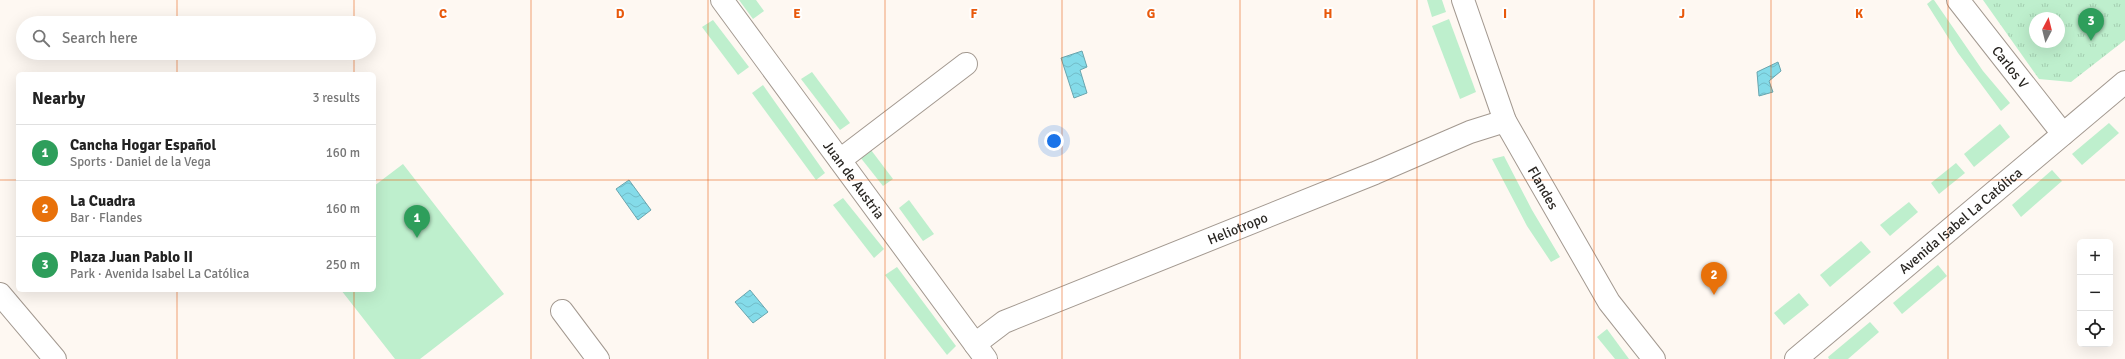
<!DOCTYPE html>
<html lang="en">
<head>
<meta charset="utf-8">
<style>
	:root { --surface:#fff; --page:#f6f6f6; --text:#222; --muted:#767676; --line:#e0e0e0; --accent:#1a73e8 }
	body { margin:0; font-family:Signika,sans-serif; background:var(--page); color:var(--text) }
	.controls { position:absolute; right:12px; bottom:12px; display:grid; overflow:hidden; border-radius:6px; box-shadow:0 4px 16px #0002 }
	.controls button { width:36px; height:36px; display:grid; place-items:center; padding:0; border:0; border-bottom:1px solid var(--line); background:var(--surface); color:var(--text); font:20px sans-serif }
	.compass { position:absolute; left:2029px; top:12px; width:36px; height:36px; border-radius:50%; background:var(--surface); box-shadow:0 4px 16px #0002; rotate:7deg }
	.you { position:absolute; left:1054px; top:141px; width:14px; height:14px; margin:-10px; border:3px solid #fff; border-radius:50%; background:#1a73e8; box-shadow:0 0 0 6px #1a73e833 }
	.badge { display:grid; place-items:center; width:26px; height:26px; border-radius:50%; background:var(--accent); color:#fff; font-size:13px; font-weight:700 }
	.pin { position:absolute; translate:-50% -33px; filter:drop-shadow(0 1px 2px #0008) }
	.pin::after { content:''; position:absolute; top:21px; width:14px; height:12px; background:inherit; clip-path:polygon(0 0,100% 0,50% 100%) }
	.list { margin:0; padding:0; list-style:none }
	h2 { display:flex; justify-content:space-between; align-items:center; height:52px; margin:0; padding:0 16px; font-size:17px }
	h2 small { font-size:13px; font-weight:400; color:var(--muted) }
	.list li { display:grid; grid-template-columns:26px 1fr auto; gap:12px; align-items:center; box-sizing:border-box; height:56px; padding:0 16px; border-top:1px solid var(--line) }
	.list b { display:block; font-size:15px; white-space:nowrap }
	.list p { margin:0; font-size:13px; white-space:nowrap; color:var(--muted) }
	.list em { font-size:13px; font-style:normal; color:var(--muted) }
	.icon { flex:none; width:22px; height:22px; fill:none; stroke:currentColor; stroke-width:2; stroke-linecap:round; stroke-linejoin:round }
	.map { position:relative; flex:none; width:2125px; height:359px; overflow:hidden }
	.search { position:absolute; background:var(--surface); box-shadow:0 4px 16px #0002; left:16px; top:16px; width:360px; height:44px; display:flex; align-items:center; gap:10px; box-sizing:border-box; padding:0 14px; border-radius:22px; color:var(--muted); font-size:15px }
	.panel { position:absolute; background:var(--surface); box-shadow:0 4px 16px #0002; left:16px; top:72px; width:360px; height:220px; border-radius:6px }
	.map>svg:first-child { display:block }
</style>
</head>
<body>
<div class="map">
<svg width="2125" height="359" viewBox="0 0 2125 359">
	<defs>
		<pattern id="park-tufts" width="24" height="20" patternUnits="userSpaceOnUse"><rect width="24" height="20" fill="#beefcd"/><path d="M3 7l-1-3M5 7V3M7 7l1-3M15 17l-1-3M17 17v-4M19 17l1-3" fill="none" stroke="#a3cdb0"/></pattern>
		<pattern id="water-waves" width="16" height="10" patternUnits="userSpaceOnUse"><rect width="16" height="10" fill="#84dbe9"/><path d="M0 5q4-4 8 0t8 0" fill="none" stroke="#72bcc8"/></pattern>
	</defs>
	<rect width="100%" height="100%" fill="#fef8f2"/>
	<!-- grass -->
	<g fill="#beefcd">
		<path d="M739,0H756L764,11L753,19Z"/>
		<path d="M1427,0H1442L1446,12L1432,17Z"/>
		<path d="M1932,0H1934L1983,71L2010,103L2001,111L1958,53L1927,4Z"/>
		<path d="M1449,19L1476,92L1460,99L1432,26Z"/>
		<path d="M713,20L749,67L738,75L702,27Z"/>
		<path d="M812,72L850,123L840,130L801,79Z"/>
		<path d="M763,85L825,173L816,180L752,93Z"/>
		<path d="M2109,123L2119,133L2082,165L2072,154Z"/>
		<path d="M2000,124L2010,137L1974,167L1964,154Z"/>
		<path d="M871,150L893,179L883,186L860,157Z"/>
		<path d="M1504,156L1532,210L1560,257L1551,262L1527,226L1492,159Z"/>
		<path d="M1956,163L1965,173L1939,194L1931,183Z"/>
		<path d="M403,164L504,294L420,359H395L341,290H374V186Z"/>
		<path d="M2052,170L2062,181L2021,217L2012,205Z"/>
		<path d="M843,198L884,249L874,258L833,205Z"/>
		<path d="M909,200L934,234L923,241L899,208Z"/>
		<path d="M1909,202L1918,212L1890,236L1880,225Z"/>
		<path d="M1861,241L1871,252L1830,287L1820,275Z"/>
		<path d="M1938,265L1947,276L1902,314L1893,303Z"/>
		<path d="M897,267L956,346L947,355L885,275Z"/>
		<path d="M1799,293L1809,305L1784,325L1774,313Z"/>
		<path d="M1870,322L1879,332L1848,359H1829L1828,357Z"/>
		<path d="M1607,329L1629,359H1615L1597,337Z"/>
	</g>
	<!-- park -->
	<path fill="url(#park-tufts)" fill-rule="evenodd" d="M1983,0H2125V40L2071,82L2039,79ZM2035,18H2059V42H2035Z"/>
	<!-- water -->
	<g fill="url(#water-waves)" stroke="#69a5ae">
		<path d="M1082,51L1087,67L1080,70L1087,93L1074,98L1061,58Z"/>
		<path d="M1778,62L1781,71L1769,81L1773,92L1759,96L1757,72Z"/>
		<path d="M629,180L651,210L638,220L616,189Z"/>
		<path d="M750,290L768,312L753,323L735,302Z"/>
	</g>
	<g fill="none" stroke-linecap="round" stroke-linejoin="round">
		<!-- street casing -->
		<g stroke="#a39990" stroke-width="24">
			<g id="street">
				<path id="s1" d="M722,0L986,359"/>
				<path id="s2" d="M1958,0L2063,134"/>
				<path d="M840,160L966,64"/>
				<path d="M562,311L598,359"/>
				<path id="s3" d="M975,344L1004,322L1375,173L1470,132L1505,121"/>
			</g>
		</g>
		<!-- secondary casing -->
		<g stroke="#a39990" stroke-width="24">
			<g id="secondary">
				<path id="s4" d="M1463,0L1505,121L1609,302L1654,359"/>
				<path d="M0,294L55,359"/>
				<path id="s5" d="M1796,359L2125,82"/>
			</g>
		</g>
		<!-- street -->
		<use href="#street" stroke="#fff" stroke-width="22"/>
		<!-- secondary -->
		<use href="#secondary" stroke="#fff" stroke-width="22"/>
	</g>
	<!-- grid -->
	<path fill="none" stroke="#e8590c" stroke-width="1" stroke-opacity="0.55" d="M177,0V23M354,0V23M531,0V359M708,0V359M885,0V359M1062,0V359M1240,0V359M1417,0V359M1594,0V359M1771,0V359M1948,0V359M177,53V74M354,53V74M0,180H18M374,180H2125M177,290V359M354,290V359"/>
	<g text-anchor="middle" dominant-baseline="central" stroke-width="4" stroke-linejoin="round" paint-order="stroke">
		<!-- street labels -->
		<g font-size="14" fill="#2a2723" stroke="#fff">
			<text stroke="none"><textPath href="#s2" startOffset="85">Carlos V</textPath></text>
			<text stroke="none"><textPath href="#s1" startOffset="223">Juan de Austria</textPath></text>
			<text stroke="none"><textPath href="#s4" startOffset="205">Flandes</textPath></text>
			<text stroke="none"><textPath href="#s5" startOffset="215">Avenida Isabel La Católica</textPath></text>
			<text stroke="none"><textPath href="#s3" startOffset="288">Heliotropo</textPath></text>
		</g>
	</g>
	<g font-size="13" text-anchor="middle" font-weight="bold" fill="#e8590c" stroke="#fff" stroke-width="4" stroke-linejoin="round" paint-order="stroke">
		<text x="443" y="18">C</text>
		<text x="620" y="18">D</text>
		<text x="797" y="18">E</text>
		<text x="974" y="18">F</text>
		<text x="1151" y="18">G</text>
		<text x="1328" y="18">H</text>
		<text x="1505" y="18">I</text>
		<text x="1682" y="18">J</text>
		<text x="1859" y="18">K</text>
	</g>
</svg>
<div class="controls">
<button>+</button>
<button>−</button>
<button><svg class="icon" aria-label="locate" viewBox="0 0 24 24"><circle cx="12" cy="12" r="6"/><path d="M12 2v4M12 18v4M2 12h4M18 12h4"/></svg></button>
</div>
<svg class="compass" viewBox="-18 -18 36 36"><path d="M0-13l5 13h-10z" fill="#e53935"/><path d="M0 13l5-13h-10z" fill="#767676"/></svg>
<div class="you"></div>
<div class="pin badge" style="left:417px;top:238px;background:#2e9e5b">1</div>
<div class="pin badge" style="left:1714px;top:295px;background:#e8710a">2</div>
<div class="pin badge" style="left:2091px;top:41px;background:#2e9e5b">3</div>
<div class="search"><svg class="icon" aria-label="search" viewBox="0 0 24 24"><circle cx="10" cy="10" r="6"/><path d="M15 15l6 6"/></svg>Search here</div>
<section class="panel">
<h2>Nearby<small>3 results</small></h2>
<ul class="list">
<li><span class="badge" style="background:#2e9e5b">1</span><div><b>Cancha Hogar Español</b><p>Sports · Daniel de la Vega</p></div><em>160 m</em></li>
<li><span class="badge" style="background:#e8710a">2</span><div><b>La Cuadra</b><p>Bar · Flandes</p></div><em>160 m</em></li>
<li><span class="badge" style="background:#2e9e5b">3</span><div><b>Plaza Juan Pablo II</b><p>Park · Avenida Isabel La Católica</p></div><em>250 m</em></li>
</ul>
</section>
</div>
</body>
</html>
